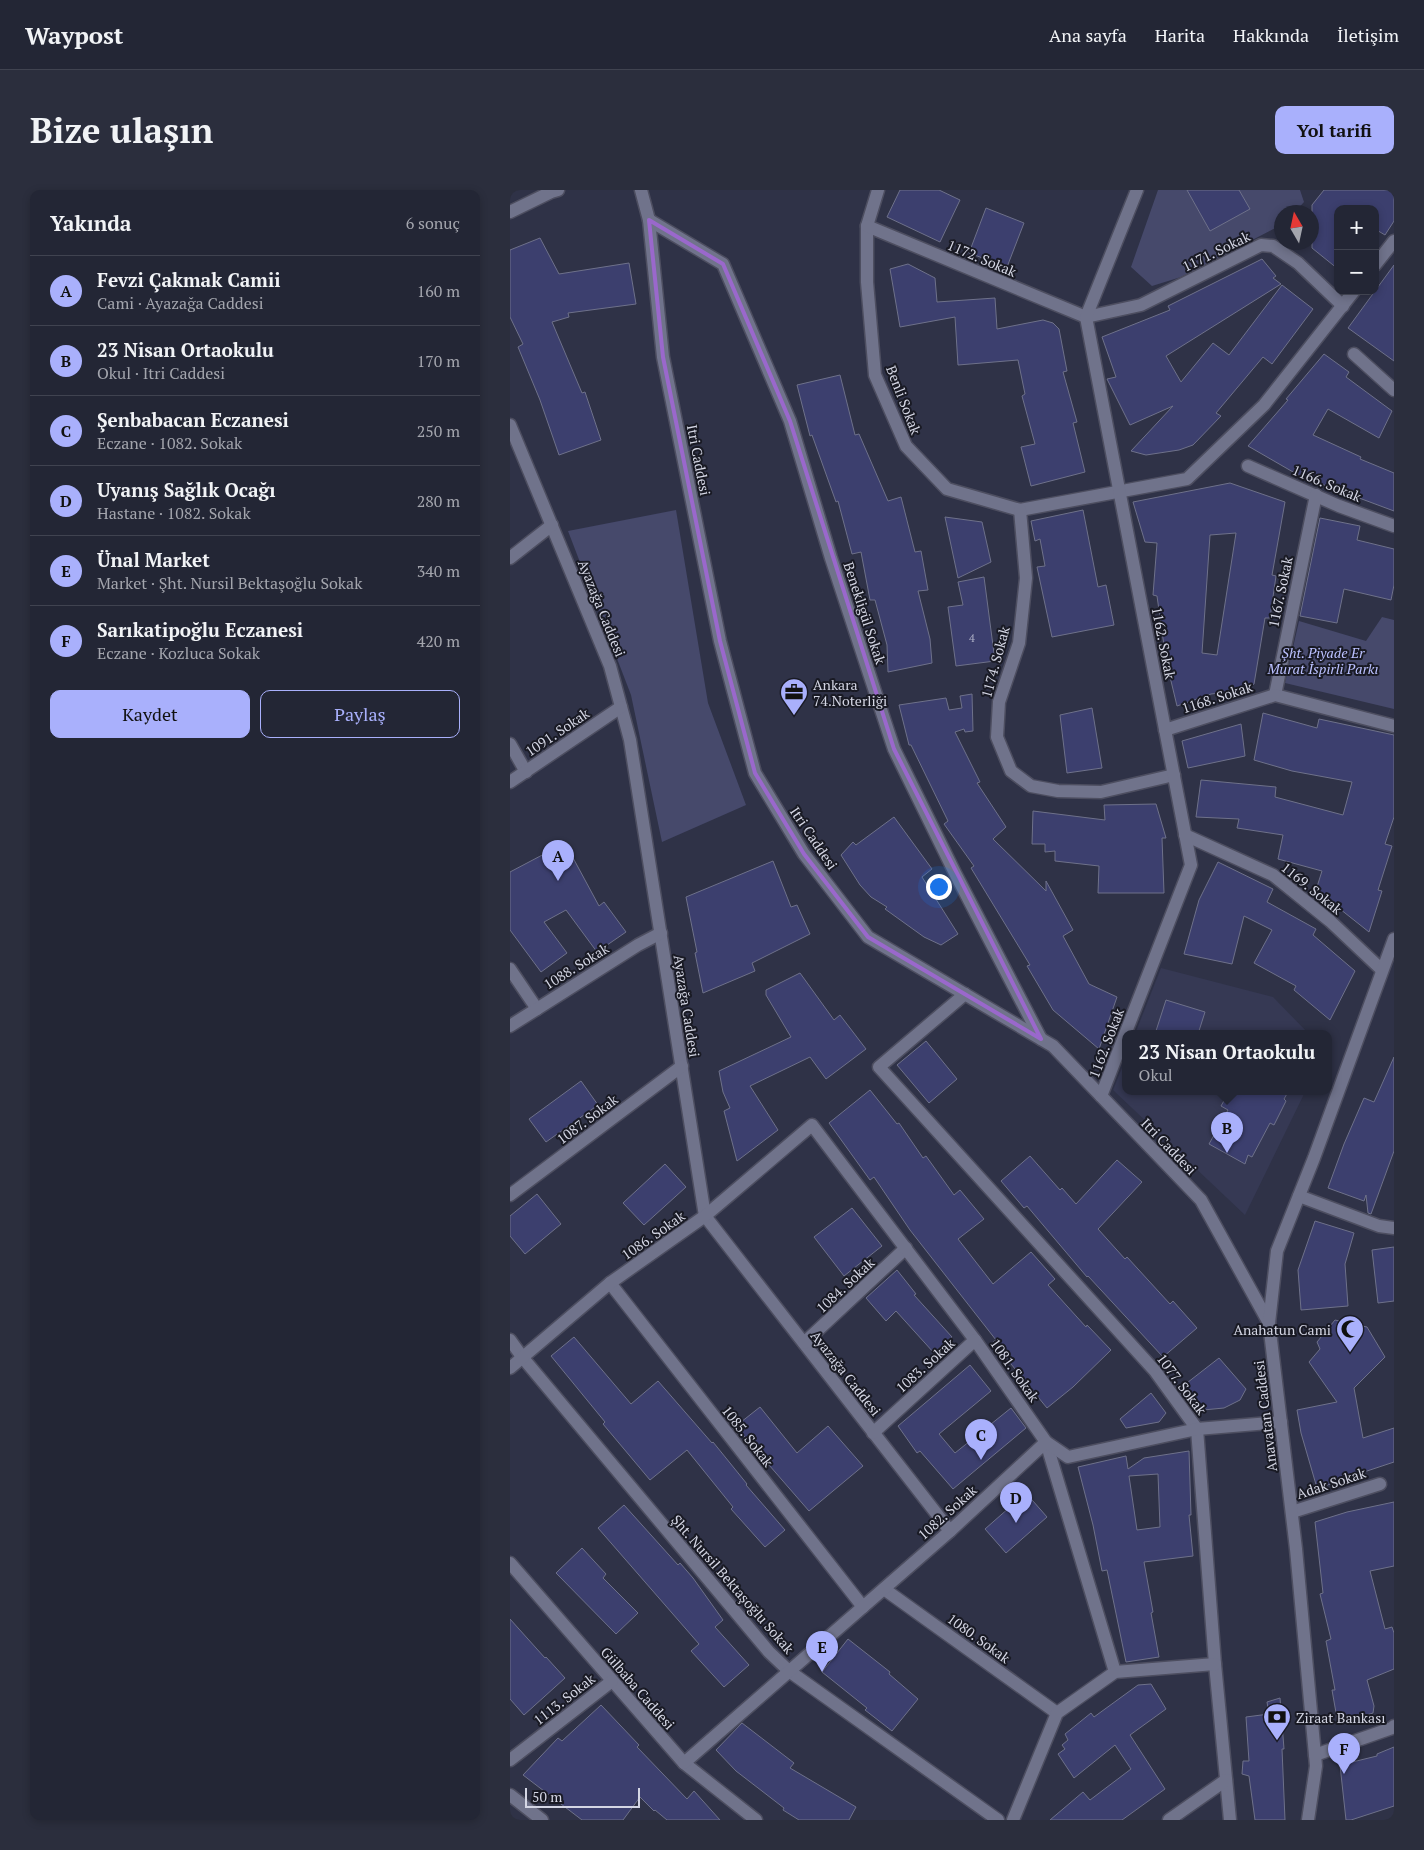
<!DOCTYPE html>
<html lang="tr">
<head>
<meta charset="utf-8">
<style>
	:root { --surface:#232635; --page:#2b2e3d; --text:#f1f3f6; --muted:#a3a5ad; --line:#404350; --accent:#a9b0fc }
	body { margin:0; font-family:"PT Serif",serif; background:var(--page); color:var(--text) }
	.controls { position:absolute; right:15px; top:15px; display:grid; overflow:hidden; border-radius:10px; box-shadow:0 2px 8px #0003 }
	.controls button { width:45px; height:45px; display:grid; place-items:center; padding:0; border:0; border-bottom:1px solid var(--line); background:var(--surface); color:var(--text); font:25px sans-serif }
	.compass { position:absolute; left:764px; top:15px; width:45px; height:45px; border-radius:50%; background:var(--surface); box-shadow:0 2px 8px #0003; rotate:351deg }
	.scale { position:absolute; left:15px; bottom:12px; width:115px; box-sizing:border-box; padding-left:5px; border:2px solid #d4d6e4; border-top:0; font-size:14px; line-height:18px; white-space:nowrap; color:#d4d6e4; -webkit-text-stroke:4px #191a24; paint-order:stroke }
	.you { position:absolute; left:428px; top:696px; width:18px; height:18px; margin:-12px; border:4px solid #fff; border-radius:50%; background:#1a73e8; box-shadow:0 0 0 8px #1a73e833 }
	.badge { display:grid; place-items:center; width:32px; height:32px; border-radius:50%; background:var(--accent); color:#111; font-size:16px; font-weight:700 }
	.pin { position:absolute; translate:-50% -41px; filter:drop-shadow(0 1px 2px #0008) }
	.pin::after { content:''; position:absolute; top:26px; width:18px; height:15px; background:inherit; clip-path:polygon(0 0,100% 0,50% 100%) }
	.popup { position:absolute; left:612px; top:840px; width:210px; height:65px; box-sizing:border-box; display:grid; place-content:center; border-radius:10px; background:var(--surface); filter:drop-shadow(0 1px 4px #0005); font-size:16px; white-space:nowrap; color:var(--muted) }
	.popup b { font-size:19px; color:var(--text) }
	.popup::after { content:''; position:absolute; left:50%; top:100%; margin-left:-10px; border:10px solid transparent; border-top-color:var(--surface) }
	.list { margin:0; padding:0; list-style:none }
	h2 { display:flex; justify-content:space-between; align-items:center; height:65px; margin:0; padding:0 20px; font-size:21px }
	h2 small { font-size:16px; font-weight:400; color:var(--muted) }
	.list li { display:grid; grid-template-columns:32px 1fr auto; gap:15px; align-items:center; box-sizing:border-box; height:70px; padding:0 20px; border-top:1px solid var(--line) }
	.list b { display:block; font-size:19px; white-space:nowrap }
	.list p { margin:0; font-size:16px; white-space:nowrap; color:var(--muted) }
	.list em { font-size:16px; font-style:normal; color:var(--muted) }
	.actions { display:flex; gap:10px; padding:15px 20px }
	.actions a { flex:1; padding:11px 0; border:1px solid var(--accent); border-radius:10px; text-align:center; font-size:18px; color:var(--accent) }
	.actions .main { background:var(--accent); color:#111 }
	.map { position:relative; flex:none; width:884px; height:1630px; overflow:hidden; border-radius:10px }
	header { display:flex; align-items:center; gap:30px; box-sizing:border-box; height:70px; padding:0 25px; background:var(--surface); border-bottom:1px solid var(--line) }
	header strong { font-size:24px }
	nav { display:flex; gap:28px; margin-inline-start:auto; font-size:18px }
	.intro { display:flex; align-items:center; justify-content:space-between; box-sizing:border-box; height:120px; padding:0 30px }
	h1 { margin:0; font-size:35px }
	.button { padding:12px 22px; border-radius:10px; background:var(--accent); color:#111; font-size:18px; font-weight:700 }
	main { display:flex; gap:30px; padding:0 30px }
	aside { flex:1; background:var(--surface); border-radius:10px; box-shadow:0 2px 8px #0003 }
	.map>svg:first-child { display:block }
</style>
</head>
<body>
<header>
<strong>Waypost</strong>
<nav><a>Ana sayfa</a><a>Harita</a><a>Hakkında</a><a>İletişim</a></nav>
</header>
<div class="intro"><h1>Bize ulaşın</h1><a class="button">Yol tarifi</a></div>
<main>
<aside>
<h2>Yakında<small>6 sonuç</small></h2>
<ul class="list">
<li><span class="badge">A</span><div><b>Fevzi Çakmak Camii</b><p>Cami · Ayazağa Caddesi</p></div><em>160 m</em></li>
<li><span class="badge">B</span><div><b>23 Nisan Ortaokulu</b><p>Okul · Itri Caddesi</p></div><em>170 m</em></li>
<li><span class="badge">C</span><div><b>Şenbabacan Eczanesi</b><p>Eczane · 1082. Sokak</p></div><em>250 m</em></li>
<li><span class="badge">D</span><div><b>Uyanış Sağlık Ocağı</b><p>Hastane · 1082. Sokak</p></div><em>280 m</em></li>
<li><span class="badge">E</span><div><b>Ünal Market</b><p>Market · Şht. Nursil Bektaşoğlu Sokak</p></div><em>340 m</em></li>
<li><span class="badge">F</span><div><b>Sarıkatipoğlu Eczanesi</b><p>Eczane · Kozluca Sokak</p></div><em>420 m</em></li>
</ul>
<div class="actions"><a class="main">Kaydet</a><a>Paylaş</a></div>
</aside>
<div class="map">
<svg width="884" height="1630" viewBox="0 0 884 1630">
	<rect width="100%" height="100%" fill="#2f3247"/>
	<!-- built -->
	<g fill="#363954">
		<path d="M651,778L763,807L799,844H625Z"/>
		<path d="M616,868V902H795L735,1025L603,900Z"/>
	</g>
	<!-- green -->
	<g fill="#46496b">
		<path d="M648,0H790L794,12L785,22H772L771,35L671,87L642,96L621,77Z"/>
		<path d="M166,320L198,513L236,615L152,652L121,505L58,341Z"/>
		<path d="M872,427L884,430V519L775,493L789,431L856,451Z"/>
	</g>
	<!-- building -->
	<g fill="#3c3f6e" stroke="#6e718a" fill-rule="evenodd">
		<path d="M390,0H429L450,10L430,52L377,27Z"/>
		<path d="M677,0H729L740,19L700,41Z"/>
		<path d="M814,0H884V31L875,45L865,39V19H828V79L802,58V15Z"/>
		<path d="M476,18L514,33L497,77L459,63Z"/>
		<path d="M30,48L49,84L119,73L126,114L58,123L59,127L42,132L72,203L75,202L91,250L49,265L30,210L8,157L13,154L0,127V60Z"/>
		<path d="M752,69L766,86L763,88L771,94L656,166L671,192L703,153L719,165L772,95L803,119L762,174L753,167L706,223L711,226L683,255L669,260L636,265L621,261L663,216L620,235L597,189L606,187L592,147L660,120L658,116Z"/>
		<path d="M398,74L425,88L427,112L485,108L487,139L533,130L543,133L549,139L557,181L553,182L567,232L563,233L575,282L521,296L511,257L525,254L512,206L515,204L508,170L448,175L445,127L390,137L380,79Z"/>
		<path d="M884,75V171L838,138Z"/>
		<path d="M814,164L839,182L836,187L882,221L869,248L818,219L803,245L851,267L850,269L884,283V321L790,286L738,256L778,210L776,209Z"/>
		<path d="M330,185L345,245L349,244L378,311L391,307L405,362L411,361L418,400L408,401L420,449L422,473L378,482L377,455L365,410H360L351,362L342,364L328,311L326,312L302,245L300,246L287,195Z"/>
		<path d="M720,293L775,312L762,385L766,386L760,428H755L744,494L737,500L701,504L667,516L656,470L647,406L643,405L647,353L635,352L623,312ZM726,343L707,465L692,463L700,345Z"/>
		<path d="M573,320L588,397L596,395L604,435L542,447L527,377L535,376L530,349L525,351L521,331Z"/>
		<path d="M435,327L472,332L481,372L448,388Z"/>
		<path d="M810,328L850,336L847,350L884,359V395L881,410L834,399L827,433L790,426Z"/>
		<path d="M474,387L485,471L446,476L438,417L453,415L448,392Z"/>
		<path d="M462,504L463,541L455,542L454,539L445,542L470,592L467,593L496,637L483,649L536,701V691L563,740L553,746L579,794L607,807L589,859L543,820L517,776L520,775L461,678L464,676L434,634L438,631L401,555H399L389,515L436,508L439,520L452,518L450,506Z"/>
		<path d="M582,518L592,578L557,583L550,525Z"/>
		<path d="M753,523L807,538L809,529L884,545V627L875,654L882,656L868,700L872,701L859,742L806,700L812,681L768,669L773,645L727,638L729,629L686,627L691,590L766,597L765,607L833,625L842,592L782,581L744,570Z"/>
		<path d="M731,534L735,566L678,578L672,551Z"/>
		<path d="M646,614L656,648H652L654,703H588L589,676L545,671V661L535,662V654H522L523,621L595,630L594,615Z"/>
		<path d="M384,627L422,679L412,687L448,744L431,755L414,747L375,719L377,717L361,707L350,695L331,665L343,652L346,655Z"/>
		<path d="M55,653L89,716L94,712L116,742L87,762L56,720L34,732L57,763L31,782L0,740V682Z"/>
		<path d="M263,671L281,717L287,715L300,744L242,773L245,781L193,803L185,763L187,762L176,707Z"/>
		<path d="M708,672L763,699L757,712L806,739L803,745L845,781L820,830L784,800L786,796L744,773L762,740L734,726L722,774L674,764L689,710Z"/>
		<path d="M290,783L324,830L330,825L356,859L316,889L300,867L240,896L268,940L227,971L214,921L220,918L213,902L209,881L281,847L256,805V800Z"/>
		<path d="M656,810L695,822L688,844H645Z"/>
		<path d="M416,851L447,889L419,913L387,875Z"/>
		<path d="M884,867V961L861,1024L858,1023L856,1005L854,1011L818,998L834,954L854,908L864,912Z"/>
		<path d="M71,891L88,915L36,952L19,929Z"/>
		<path d="M360,900L387,934L389,933L413,968L416,966L444,1005L450,1000L474,1029L448,1049L483,1094L521,1062L545,1089L538,1095L576,1137L577,1135L601,1160L563,1197L537,1218L483,1152L486,1150L400,1040L364,987L360,990L319,933Z"/>
		<path d="M719,902H778L774,909L776,911L764,935L760,933L742,967L738,965L735,974L699,954L718,920L711,916Z"/>
		<path d="M520,966L550,1000L552,998L566,1014L607,970L632,992L588,1039L615,1069L617,1067L660,1114L663,1111L687,1138L653,1167L578,1086L577,1087L517,1016L514,1018L491,991Z"/>
		<path d="M155,974L176,997L134,1035L113,1013Z"/>
		<path d="M27,1004L51,1034L15,1064L0,1046V1026Z"/>
		<path d="M342,1018L372,1056L334,1086L304,1047Z"/>
		<path d="M805,1031L844,1043L835,1074L838,1116L791,1120L788,1080Z"/>
		<path d="M884,1057V1111L868,1113L862,1060Z"/>
		<path d="M387,1080L406,1104L404,1105L442,1147L424,1163L386,1121L376,1131L356,1108Z"/>
		<path d="M825,1130L857,1137L875,1167L844,1198L853,1248L884,1238V1272L848,1284V1286L807,1298L791,1243L787,1220L827,1212L799,1172L810,1159L807,1152Z"/>
		<path d="M64,1147L121,1214L148,1191L202,1253L203,1252L237,1294L236,1295L275,1340L255,1357L221,1319L223,1317L177,1260L140,1290L93,1234L95,1232L41,1166Z"/>
		<path d="M709,1168L736,1199L730,1210L714,1218L693,1220L673,1196Z"/>
		<path d="M460,1175L481,1201L429,1244L445,1263L501,1218L516,1238L443,1299L410,1261L407,1263L388,1236Z"/>
		<path d="M641,1203L656,1223L649,1232L616,1238L610,1229Z"/>
		<path d="M250,1217L287,1263L318,1236L353,1276L299,1321L259,1275L258,1276L226,1236Z"/>
		<path d="M679,1261L681,1325H679L683,1366L634,1372L643,1422L641,1423L649,1467L616,1472L597,1380L592,1381L583,1335L568,1277L616,1266L618,1279L634,1268ZM648,1284L650,1337L627,1340L619,1286Z"/>
		<path d="M516,1303L537,1327L496,1363L475,1339Z"/>
		<path d="M884,1312V1376L860,1381L875,1439L882,1437L884,1443V1479L857,1490L864,1516L863,1523L828,1534L822,1500H825L816,1451L821,1449L810,1404L813,1403L805,1332L837,1322Z"/>
		<path d="M114,1315L168,1375L170,1373L183,1388L213,1430L205,1437L239,1475L214,1497L181,1461L189,1454L88,1338Z"/>
		<path d="M72,1358L96,1384L93,1388L128,1423L106,1444L46,1383Z"/>
		<path d="M0,1429L35,1468L36,1467L55,1488L14,1525L0,1509Z"/>
		<path d="M338,1449L380,1482L379,1484L408,1509L382,1541L355,1520L357,1518L312,1482Z"/>
		<path d="M641,1494L656,1519L620,1545L655,1599L612,1630H540L573,1602L580,1610L621,1579L605,1555L564,1588L548,1564L555,1559L552,1555L558,1550L555,1544L581,1523L584,1527L628,1495Z"/>
		<path d="M770,1508L774,1559H772L775,1630H745L739,1586L732,1584L733,1571H739L736,1527L759,1524L757,1512Z"/>
		<path d="M91,1515L129,1555L127,1557L177,1609L184,1601L210,1630H157L145,1620L144,1621L130,1607L113,1630H72L13,1585L48,1548L52,1551Z"/>
		<path d="M232,1533L284,1573L280,1578L346,1617L339,1630H289L273,1620L274,1618L226,1581L206,1560Z"/>
		<path d="M884,1557V1616L841,1630H836L830,1575L867,1566V1564Z"/>
	</g>
	<g fill="none" stroke-linecap="round" stroke-linejoin="round">
		<!-- street casing -->
		<g stroke="#4d4e60" stroke-width="15">
			<g id="street">
				<path d="M131,0L139,30L153,167L210,451L245,583L294,664L358,747L543,856L691,1010L759,1133"/>
				<path d="M368,0L357,36V92L365,185L396,256L437,299L510,320L677,289L754,215L844,101"/>
				<path d="M0,22L41,2L48,0"/>
				<path d="M139,30L213,74L280,231L321,368L384,559L445,683L531,849"/>
				<path d="M357,36L576,127"/>
				<path d="M865,75L884,51"/>
				<path d="M576,127L631,115L751,55L763,56L788,73L833,116"/>
				<path d="M844,164L884,200"/>
				<path d="M0,235L100,476L120,550L195,1026L440,1341"/>
				<path d="M738,276L829,316L884,336"/>
				<path d="M510,320L516,388L509,453L489,512L487,547L501,581L521,596L548,601L591,602L664,585"/>
				<path d="M0,368L42,335"/>
				<path d="M765,505L806,305"/>
				<path d="M655,540L765,505L884,536"/>
				<path d="M0,554L16,582"/>
				<path d="M0,592L111,517"/>
				<path d="M675,645L763,685L820,731L872,780"/>
				<path d="M0,779L27,819"/>
				<path d="M455,804L369,877L645,1181L687,1239L705,1474L720,1630"/>
				<path d="M0,836L128,755L151,743"/>
				<path d="M591,906L681,675L576,127L627,0"/>
				<path d="M0,1005L172,876"/>
				<path d="M789,1006L869,1036L884,1038"/>
				<path d="M100,1093L353,1417"/>
				<path d="M0,1150L13,1168L259,1462L279,1481L488,1630"/>
				<path d="M294,1153L396,1058"/>
				<path d="M0,1178L100,1093L195,1026L302,935L465,1150L536,1252L605,1482"/>
				<path d="M363,1243L465,1150"/>
				<path d="M782,1322L870,1294"/>
				<path d="M0,1373L174,1573L246,1630"/>
				<path d="M374,1399L547,1523"/>
				<path d="M805,1565L882,1538L884,1536"/>
				<path d="M0,1570L102,1491"/>
				<path d="M174,1573L440,1341L536,1252L558,1267L687,1239L771,1232"/>
				<path d="M0,1605L32,1630"/>
				<path d="M503,1630L547,1523L605,1482L705,1474"/>
				<path d="M659,1630L716,1590"/>
				<path d="M798,1630L806,1576L786,1359L759,1133L767,1061L804,968L884,749"/>
			</g>
		</g>
		<!-- street -->
		<use href="#street" stroke="#70738b" stroke-width="12"/>
	</g>
	<!-- marked area -->
	<path fill="none" stroke="#9a68cc" stroke-width="4" stroke-linejoin="round" d="M139,30L213,74L280,231L384,559L531,849L358,747L294,664L245,583L210,451L153,167Z"/>
	<!-- icons -->
	<defs>
		<g id="office-pin" transform="scale(1.4375)"><path d="M0 17L-7.5 6A9.5 9.5 0 1 1 7.5 6Z" fill="#a9b0fc" stroke="#191a24"/><path d="M-6-3h4V-5.5h4V-3h4V5H-6ZM-1-4.5V-3h2v-1.5ZM-6 0V1H6V0Z" fill="#111"/></g>
		<g id="mosque-pin" transform="scale(1.4375)"><path d="M0 17L-7.5 6A9.5 9.5 0 1 1 7.5 6Z" fill="#a9b0fc" stroke="#191a24"/><path d="M3.5-4.9A6 6 0 1 0 3.5 4.9A5 5 0 1 1 3.5-4.9Z" fill="#111"/></g>
		<g id="bank-pin" transform="scale(1.4375)"><path d="M0 17L-7.5 6A9.5 9.5 0 1 1 7.5 6Z" fill="#a9b0fc" stroke="#191a24"/><path d="M-6-4H6V4H-6ZM0-2.3a2.3 2.3 0 1 0 0 4.6a2.3 2.3 0 1 0 0-4.6Z" fill="#111"/></g>
	</defs>
	<g fill-rule="evenodd">
		<use href="#office-pin" x="284" y="502"/>
		<use href="#mosque-pin" x="840" y="1139"/>
		<use href="#bank-pin" x="767" y="1527"/>
	</g>
	<g text-anchor="middle" dominant-baseline="central" stroke-width="4" stroke-linejoin="round" paint-order="stroke">
		<!-- number labels -->
		<g font-size="11" fill="#aeb0c6">
			<text x="462" y="448">4</text>
		</g>
		<!-- street labels -->
		<g font-size="14" fill="#d4d6e4" stroke="#191a24">
			<text transform="translate(706 61) rotate(-26)">1171. Sokak</text>
			<text transform="translate(472 68) rotate(23)">1172. Sokak</text>
			<text transform="translate(394 210) rotate(69)">Benli Sokak</text>
			<text transform="translate(189 270) rotate(79)">Itri Caddesi</text>
			<text transform="translate(817 293) rotate(23)">1166. Sokak</text>
			<text transform="translate(770 402) rotate(-78)">1167. Sokak</text>
			<text transform="translate(92 418) rotate(68)">Ayazağa Caddesi</text>
			<text transform="translate(355 423) rotate(72)">Benekligül Sokak</text>
			<text transform="translate(654 453) rotate(79)">1162. Sokak</text>
			<text transform="translate(485 472) rotate(-75)">1174. Sokak</text>
			<text transform="translate(707 507) rotate(-18)">1168. Sokak</text>
			<text transform="translate(47 542) rotate(-34)">1091. Sokak</text>
			<text transform="translate(304 648) rotate(56)">Itri Caddesi</text>
			<text transform="translate(802 698) rotate(39)">1169. Sokak</text>
			<text transform="translate(66 776) rotate(-32)">1088. Sokak</text>
			<text transform="translate(177 816) rotate(81)">Ayazağa Caddesi</text>
			<text transform="translate(596 853) rotate(-69)">1162. Sokak</text>
			<text transform="translate(77 929) rotate(-37)">1087. Sokak</text>
			<text transform="translate(659 956) rotate(46)">Itri Caddesi</text>
			<text transform="translate(143 1045) rotate(-35)">1086. Sokak</text>
			<text transform="translate(335 1095) rotate(-43)">1084. Sokak</text>
			<text transform="translate(415 1175) rotate(-42)">1083. Sokak</text>
			<text transform="translate(505 1180) rotate(55)">1081. Sokak</text>
			<text transform="translate(336 1183) rotate(52)">Ayazağa Caddesi</text>
			<text transform="translate(672 1194) rotate(53)">1077. Sokak</text>
			<text transform="translate(755 1226) rotate(-97)">Anavatan Caddesi</text>
			<text transform="translate(238 1246) rotate(52)">1085. Sokak</text>
			<text transform="translate(821 1293) rotate(-18)">Adak Sokak</text>
			<text transform="translate(437 1322) rotate(-42)">1082. Sokak</text>
			<text transform="translate(223 1394) rotate(49)">Şht. Nursil Bektaşoğlu Sokak</text>
			<text transform="translate(469 1448) rotate(36)">1080. Sokak</text>
			<text transform="translate(128 1498) rotate(49)">Gülbaba Caddesi</text>
			<text transform="translate(54 1509) rotate(-38)">1113. Sokak</text>
		</g>
		<!-- park labels -->
		<g font-size="14" font-style="italic" fill="#bbc1ff" stroke="#191a24">
			<text x="813" y="462">Şht. Piyade Er<tspan x="813" dy="16">Murat İspirli Parkı</tspan></text>
		</g>
		<!-- poi labels -->
		<g font-size="14" fill="#d4d6e4" stroke="#191a24" text-anchor="start">
			<text x="303" y="494">Ankara<tspan x="303" dy="16">74.Noterliği</tspan></text>
			<text x="821" y="1139" text-anchor="end">Anahatun Cami</text>
			<text x="786" y="1527">Ziraat Bankası</text>
		</g>
	</g>
</svg>
<div class="controls">
<button>+</button>
<button>−</button>
</div>
<svg class="compass" viewBox="-18 -18 36 36"><path d="M0-13l5 13h-10z" fill="#e53935"/><path d="M0 13l5-13h-10z" fill="#a3a5ad"/></svg>
<div class="scale">50 m</div>
<div class="you"></div>
<div class="pin badge" style="left:48px;top:691px">A</div>
<div class="pin badge" style="left:717px;top:963px">B</div>
<div class="popup"><b>23 Nisan Ortaokulu</b>Okul</div>
<div class="pin badge" style="left:471px;top:1270px">C</div>
<div class="pin badge" style="left:506px;top:1333px">D</div>
<div class="pin badge" style="left:312px;top:1482px">E</div>
<div class="pin badge" style="left:834px;top:1584px">F</div>
</div>
</main>
</body>
</html>
